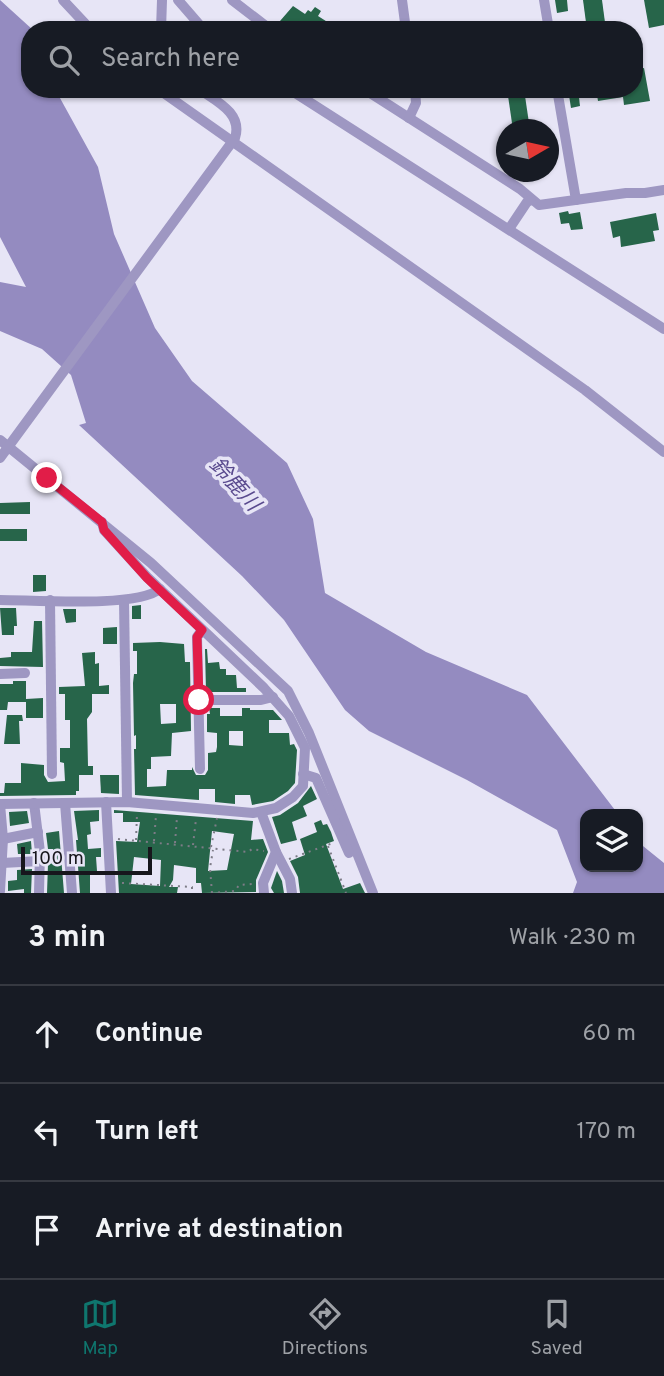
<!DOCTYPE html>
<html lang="en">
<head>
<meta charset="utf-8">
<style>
	:root { --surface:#171b24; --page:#242831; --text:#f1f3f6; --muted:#9ea1a6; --line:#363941; --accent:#0f766e }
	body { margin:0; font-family:Overpass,"Noto Sans JP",sans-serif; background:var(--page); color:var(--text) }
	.controls { position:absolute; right:21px; bottom:21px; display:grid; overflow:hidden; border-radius:14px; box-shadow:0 2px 5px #0004 }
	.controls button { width:63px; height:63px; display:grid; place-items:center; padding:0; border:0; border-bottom:2px solid var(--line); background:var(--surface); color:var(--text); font:35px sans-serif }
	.compass { position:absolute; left:496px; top:119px; width:63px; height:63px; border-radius:50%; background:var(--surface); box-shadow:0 2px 5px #0004; rotate:81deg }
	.scale { position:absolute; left:21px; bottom:18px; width:131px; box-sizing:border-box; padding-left:7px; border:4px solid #17161c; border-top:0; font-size:19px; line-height:24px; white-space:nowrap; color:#17161c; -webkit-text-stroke:5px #e7e5f6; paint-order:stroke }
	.stop { position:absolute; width:21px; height:21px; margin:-16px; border:5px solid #e11d48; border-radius:50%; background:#fff }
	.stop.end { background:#e11d48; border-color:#fff; box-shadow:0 2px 7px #0008 }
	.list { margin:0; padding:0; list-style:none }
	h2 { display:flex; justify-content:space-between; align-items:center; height:91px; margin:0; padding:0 28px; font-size:30px }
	h2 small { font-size:23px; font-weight:400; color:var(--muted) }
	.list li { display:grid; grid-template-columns:46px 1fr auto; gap:21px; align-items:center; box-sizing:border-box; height:98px; padding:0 28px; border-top:2px solid var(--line) }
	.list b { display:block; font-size:26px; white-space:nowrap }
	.list em { font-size:23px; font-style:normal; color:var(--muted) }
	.icon { flex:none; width:38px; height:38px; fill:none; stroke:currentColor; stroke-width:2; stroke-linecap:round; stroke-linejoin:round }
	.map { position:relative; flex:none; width:664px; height:893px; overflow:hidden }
	.search { position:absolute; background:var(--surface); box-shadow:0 2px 5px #0004; left:21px; right:21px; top:21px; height:77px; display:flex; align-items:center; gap:18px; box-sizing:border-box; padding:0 24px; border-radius:28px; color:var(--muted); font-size:26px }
	.sheet { height:385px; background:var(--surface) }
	nav { display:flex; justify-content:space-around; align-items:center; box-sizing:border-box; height:98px; border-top:2px solid var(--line); background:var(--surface); font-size:19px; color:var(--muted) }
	nav a { display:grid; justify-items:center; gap:4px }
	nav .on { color:var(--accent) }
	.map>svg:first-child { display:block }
</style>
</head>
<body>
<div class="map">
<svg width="664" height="893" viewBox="0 0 664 893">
	<rect width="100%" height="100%" fill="#e7e5f6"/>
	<!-- water -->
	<path fill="#948bc0" d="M0,0L33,30H30V89H55L98,167L114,234L155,328L192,381L287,463L313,519L325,593L426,652L527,695L618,814H585V867H638V842L664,863V893H573L577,882L557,830L467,780L369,731L345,710L284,620L242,576L79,425L86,423L71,375L42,349L0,331V282L26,287L0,237Z"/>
	<!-- building -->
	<g fill="#27654a" fill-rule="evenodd">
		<path d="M555,0H567L568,11L557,13Z"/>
		<path d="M583,0H602L606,30H587Z"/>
		<path d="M644,0H664V25L649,28Z"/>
		<path d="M293,6L305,14L308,10L311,12L315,7L321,11L318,16L340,30H295L280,21Z"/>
		<path d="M644,68L650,101L624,105L623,97L598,101L596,89H634V70Z"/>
		<path d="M507,89H524L530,130H513Z"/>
		<path d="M568,89H578L580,106L571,108Z"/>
		<path d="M568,211L569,214L580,212L583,229L571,230L569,223L561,224L559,213Z"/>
		<path d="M656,213L659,230L653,231L655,241L621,247L620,236L613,238L610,222Z"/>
		<path d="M30,502V514H0V503Z"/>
		<rect x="0" y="529" width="27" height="12"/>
		<path d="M33,575H46V591L33,592Z"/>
		<path d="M141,605V619H132V606Z"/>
		<path d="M0,608H16L17,626H14V635H2Z"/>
		<path d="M63,609H76V622L66,623Z"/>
		<path d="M34,621H42L43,667L0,666V658L11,657V652H32Z"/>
		<path d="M117,627V644H103V628Z"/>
		<path d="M160,642L184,644L185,662H190L191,731L172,733L171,756L151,757V769H147V787L166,786L167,770H192V767L196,775H205L208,770V753L216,752L217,747V733L207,732V714H210L209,708H220V716H242V708H250V710H273L282,720H269V733H289L290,745L294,744L297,750L295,783L288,791L273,801L252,805L250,795H235V804L215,802V789H199V800L135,795L134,749H136V735L134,736L133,683L134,674H137V651H133V643ZM160,704H176V723L161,724ZM229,731H243V746L229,745Z"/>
		<path d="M205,649H207L208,663L219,662L220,669H226V675H236L237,688H246V692H206Z"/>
		<path d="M95,652V664L99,663V686L109,685V694H92V712L87,719L88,766H93V775H79V791H76V795L0,796V793H4L5,783H21V763L44,765V775L48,782L65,781L64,763L60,762V748H70V720H65V694H59V687L85,686L82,653Z"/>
		<path d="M13,681H26V699L43,698V718H26V702H8L7,710H0V684H13Z"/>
		<path d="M7,715H22L23,721H19L20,744H4Z"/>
		<path d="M100,775H119V794L101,793Z"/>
		<path d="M311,786L317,799L303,806L307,816L292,822L297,840L281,844L272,817L280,815L298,803Z"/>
		<path d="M99,810V821L90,822L91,834L87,835L88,849L101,848V857H96L97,871H90V893H80L76,840H78L74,811Z"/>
		<path d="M114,810L253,821L251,840L263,839L268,852L256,880V892L202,893L201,883H196V868L174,865L173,880L169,887H178L177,893H119L116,841L137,842L140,822H123V813H114ZM212,831L234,834L227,870L208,871ZM134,857L161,860L160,886L131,884Z"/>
		<path d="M27,811L29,823L10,826L9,812Z"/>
		<path d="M321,820L323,825L327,824L331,832L334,841L326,844L343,889L360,883L365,893H300L298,877L290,861L305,855L300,839L317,832L314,823Z"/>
		<path d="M59,831L64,893H47L48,864L54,863L53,849H48L46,833Z"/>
		<path d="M31,841L32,854H18L17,844Z"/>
		<path d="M32,869L31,893H24V889L8,891V881L17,880V870Z"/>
		<path d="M277,871L282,881L284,893H274L271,888Z"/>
	</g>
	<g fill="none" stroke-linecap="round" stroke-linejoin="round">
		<!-- path -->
		<g stroke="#7d7c87" stroke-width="2" stroke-dasharray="2 5" stroke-linecap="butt">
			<path d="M118,839L248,852L252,849L264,851"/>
			<path d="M136,840L137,814"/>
			<path d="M154,841L156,815"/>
			<path d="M175,843L177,817"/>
			<path d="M193,845L196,819"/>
			<path d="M328,846L346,893"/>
			<path d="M211,847L217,818"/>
			<path d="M289,859L333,843"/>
			<path d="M122,883L192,887V893"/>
			<path d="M211,893L235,891L239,885L252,884"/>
			<path d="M212,893L210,868L213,850"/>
		</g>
		<!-- minor -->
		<g stroke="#9e97c2" stroke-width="10">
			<path d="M63,0L91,30"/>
			<path d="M178,0L204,30"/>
			<path d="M232,0L271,30"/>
			<path d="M402,0L406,30"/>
			<path d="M544,0L549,30"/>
			<path d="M161,30L162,0"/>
			<path d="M158,89L585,390L664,452"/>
			<path d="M289,89L664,329"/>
			<path d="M364,89L520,189L539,205L626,193H645L664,190"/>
			<path d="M557,89L576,200"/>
			<path d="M409,118L416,103L415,89"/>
			<path d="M509,229L527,202L531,200"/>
			<path d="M0,440L151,563L288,691L309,733L373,893"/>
			<path d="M0,458L235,138C243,113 216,101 199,89"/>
			<path d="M0,600C33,600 137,608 160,589"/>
			<path d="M50,600L52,774"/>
			<path d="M124,600L127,802"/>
			<path d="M0,674L25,673"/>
			<path d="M199,700H261L273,697"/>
			<path d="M200,769L197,637L202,630"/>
			<path d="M303,774L316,778L349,853"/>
			<path d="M106,802L111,893"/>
			<path d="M34,803L40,852L39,893"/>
			<path d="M65,803L72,893"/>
			<path d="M0,804L127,802L253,813L276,808L293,797L303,786L305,748L289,716L264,688L147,577L104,530L102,522"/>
			<path d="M261,812L276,852L290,879L292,893"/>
			<path d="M3,839L38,832"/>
			<path d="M2,863L40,861"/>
			<path d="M0,891L3,839L0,804"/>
			<path d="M264,893L263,883L276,852"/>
		</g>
	</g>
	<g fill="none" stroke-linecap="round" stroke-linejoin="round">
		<!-- route -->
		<path stroke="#e11d48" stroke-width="9" d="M47,478L102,522L104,530L147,578L202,630L197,637L199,700"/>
	</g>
	<g text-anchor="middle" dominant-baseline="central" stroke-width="7" stroke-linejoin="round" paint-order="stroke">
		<!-- water labels -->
		<g font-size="21" font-style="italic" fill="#594a8e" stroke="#e7e5f6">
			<text transform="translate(234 485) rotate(48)">鈴鹿川</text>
		</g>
	</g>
</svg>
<div class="controls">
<button><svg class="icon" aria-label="layers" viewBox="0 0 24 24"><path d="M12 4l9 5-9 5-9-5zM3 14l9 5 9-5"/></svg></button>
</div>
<svg class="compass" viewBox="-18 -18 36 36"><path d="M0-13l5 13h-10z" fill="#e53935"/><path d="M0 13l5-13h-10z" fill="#9ea1a6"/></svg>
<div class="scale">100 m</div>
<div class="stop" style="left:199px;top:700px"></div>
<div class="stop end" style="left:47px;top:478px"></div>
<div class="search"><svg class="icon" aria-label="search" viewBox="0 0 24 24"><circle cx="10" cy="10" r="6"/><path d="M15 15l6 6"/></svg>Search here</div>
</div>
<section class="sheet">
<h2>3 min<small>Walk · 230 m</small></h2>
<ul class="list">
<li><svg class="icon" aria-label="ahead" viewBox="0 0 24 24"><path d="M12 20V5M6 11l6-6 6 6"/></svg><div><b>Continue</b></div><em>60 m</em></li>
<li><svg class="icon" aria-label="left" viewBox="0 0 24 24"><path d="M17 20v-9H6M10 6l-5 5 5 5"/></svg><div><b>Turn left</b></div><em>170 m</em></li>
<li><svg class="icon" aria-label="arrive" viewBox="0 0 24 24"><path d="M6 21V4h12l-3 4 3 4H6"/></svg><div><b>Arrive at destination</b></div></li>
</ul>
</section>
<nav>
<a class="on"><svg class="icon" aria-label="map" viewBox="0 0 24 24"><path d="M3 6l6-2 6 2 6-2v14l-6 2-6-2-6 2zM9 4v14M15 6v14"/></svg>Map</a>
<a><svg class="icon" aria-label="directions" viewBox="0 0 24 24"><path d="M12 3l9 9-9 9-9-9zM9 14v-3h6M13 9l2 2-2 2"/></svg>Directions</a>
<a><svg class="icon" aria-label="saved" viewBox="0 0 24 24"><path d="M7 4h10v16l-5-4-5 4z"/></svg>Saved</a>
</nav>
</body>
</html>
